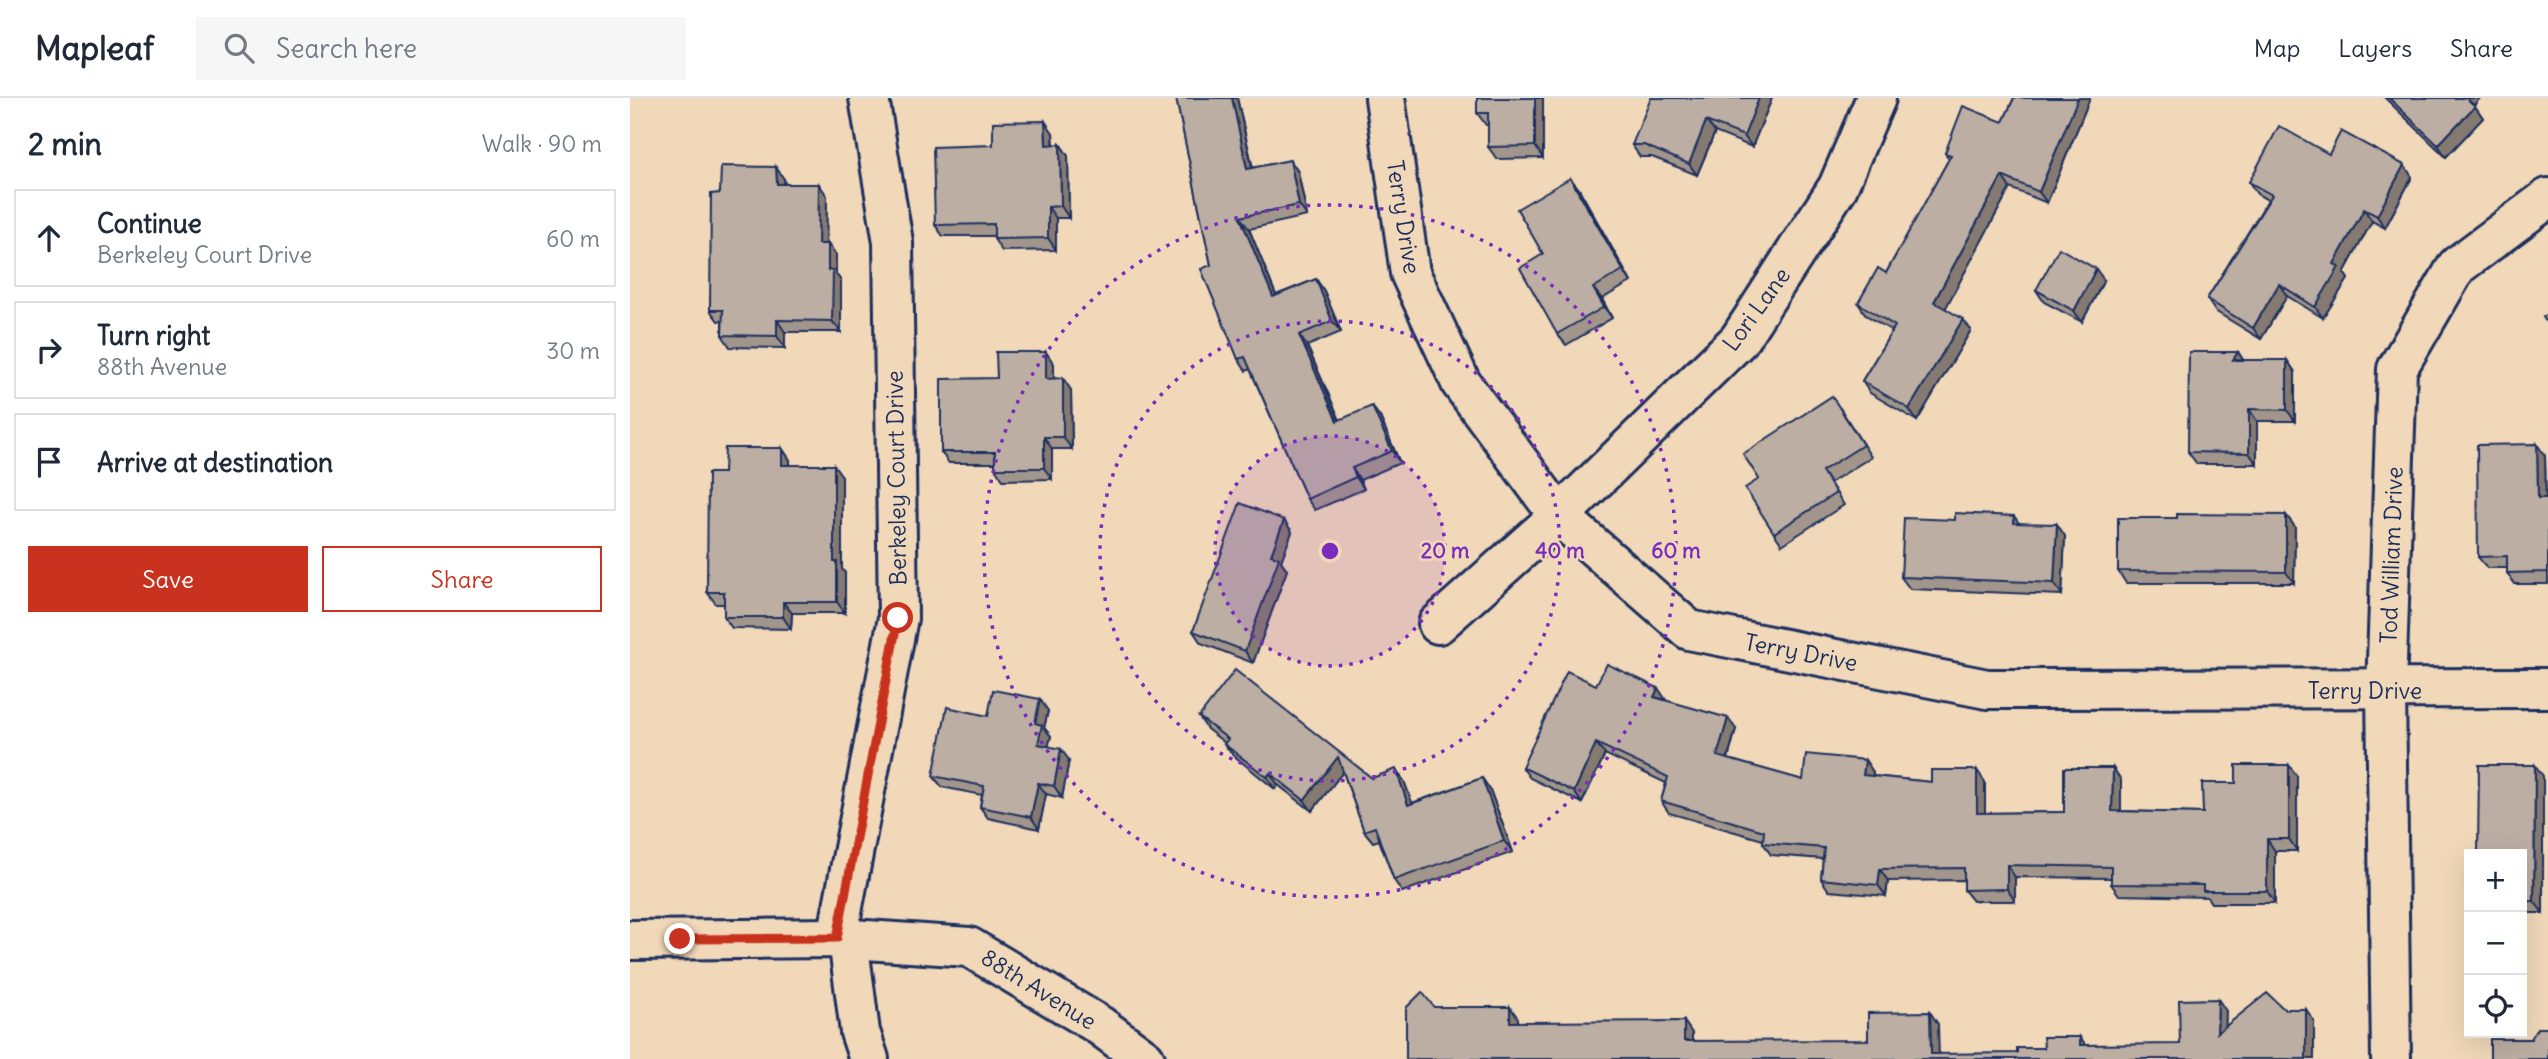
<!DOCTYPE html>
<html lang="en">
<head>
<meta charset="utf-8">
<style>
	:root { --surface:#fff; --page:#f6f6f7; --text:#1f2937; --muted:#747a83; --line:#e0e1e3; --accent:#c8321e }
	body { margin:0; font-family:Delius,sans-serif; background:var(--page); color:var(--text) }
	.controls { position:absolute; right:21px; bottom:21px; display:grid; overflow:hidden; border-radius:0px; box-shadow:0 7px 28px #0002 }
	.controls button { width:63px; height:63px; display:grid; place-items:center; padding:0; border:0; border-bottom:2px solid var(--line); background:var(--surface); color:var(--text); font:35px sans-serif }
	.stop { position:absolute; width:21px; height:21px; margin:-16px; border:5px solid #c8321e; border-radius:50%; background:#fff }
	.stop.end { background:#c8321e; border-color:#fff; box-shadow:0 2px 7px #0008 }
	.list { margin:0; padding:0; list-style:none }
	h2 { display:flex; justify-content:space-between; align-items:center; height:91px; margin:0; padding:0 28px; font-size:30px }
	h2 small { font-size:23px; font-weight:400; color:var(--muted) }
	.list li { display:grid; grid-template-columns:46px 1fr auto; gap:21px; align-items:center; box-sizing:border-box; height:98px; margin:0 14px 14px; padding:0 14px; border:2px solid var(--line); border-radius:0px }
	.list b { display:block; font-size:26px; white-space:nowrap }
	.list p { margin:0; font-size:23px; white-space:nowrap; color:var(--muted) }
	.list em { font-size:23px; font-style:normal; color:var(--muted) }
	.actions { display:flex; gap:14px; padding:21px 28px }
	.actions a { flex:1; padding:16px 0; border:2px solid var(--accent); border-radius:0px; text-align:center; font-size:24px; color:var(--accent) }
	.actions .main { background:var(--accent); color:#fff }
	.icon { flex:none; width:38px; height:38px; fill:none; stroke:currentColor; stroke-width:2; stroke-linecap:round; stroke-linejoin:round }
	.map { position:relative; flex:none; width:1918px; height:961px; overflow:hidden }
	header { display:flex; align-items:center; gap:42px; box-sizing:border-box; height:98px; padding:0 35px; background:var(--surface); border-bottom:2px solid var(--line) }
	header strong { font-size:33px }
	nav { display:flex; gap:38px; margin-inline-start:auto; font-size:24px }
	.search { width:490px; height:63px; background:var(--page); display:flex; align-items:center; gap:18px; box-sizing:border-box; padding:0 24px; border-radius:0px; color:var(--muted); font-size:26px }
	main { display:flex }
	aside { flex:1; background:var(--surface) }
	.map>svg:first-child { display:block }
</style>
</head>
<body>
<header>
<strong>Mapleaf</strong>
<div class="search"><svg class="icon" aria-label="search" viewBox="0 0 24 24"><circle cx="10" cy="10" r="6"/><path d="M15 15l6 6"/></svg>Search here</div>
<nav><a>Map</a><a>Layers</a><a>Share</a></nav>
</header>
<main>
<aside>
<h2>2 min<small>Walk · 90 m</small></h2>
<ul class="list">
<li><svg class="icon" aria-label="ahead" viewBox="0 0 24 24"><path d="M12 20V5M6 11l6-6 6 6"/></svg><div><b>Continue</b><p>Berkeley Court Drive</p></div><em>60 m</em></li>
<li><svg class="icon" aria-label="right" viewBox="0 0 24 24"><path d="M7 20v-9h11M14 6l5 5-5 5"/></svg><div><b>Turn right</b><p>88th Avenue</p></div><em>30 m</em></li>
<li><svg class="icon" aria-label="arrive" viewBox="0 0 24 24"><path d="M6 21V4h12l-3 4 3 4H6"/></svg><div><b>Arrive at destination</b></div></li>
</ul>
<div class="actions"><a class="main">Save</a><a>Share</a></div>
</aside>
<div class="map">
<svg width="1918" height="961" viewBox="0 0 1918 961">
	<rect width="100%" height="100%" fill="#f1d8b9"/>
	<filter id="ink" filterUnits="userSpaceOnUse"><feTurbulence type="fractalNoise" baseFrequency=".0143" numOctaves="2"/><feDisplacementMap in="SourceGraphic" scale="14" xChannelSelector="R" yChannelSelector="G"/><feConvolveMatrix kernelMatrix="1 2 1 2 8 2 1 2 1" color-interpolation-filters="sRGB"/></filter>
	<g filter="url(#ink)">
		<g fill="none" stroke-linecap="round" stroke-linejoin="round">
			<!-- minor casing -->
			<g stroke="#1b2f5e" stroke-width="44">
				<g id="minor">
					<path d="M755,0L780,175L831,285L929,418L1059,532L1357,591L1918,590"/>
					<path d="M808,526L929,418L1109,242L1208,89L1246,0"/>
					<path d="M207,840L268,520L263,144L239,0"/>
					<path d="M218,841L230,934L239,961"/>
					<path d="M0,842L207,840L339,849L469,927L515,961"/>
					<path d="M1761,961L1756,592L1767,271L1827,168L1918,100"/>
				</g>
			</g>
			<!-- minor -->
			<use href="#minor" stroke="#f1d8b9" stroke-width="38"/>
		</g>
		<!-- wall -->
		<g fill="#a2968c" stroke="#1b2f5e" stroke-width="2">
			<path d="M546,0H607L623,70L660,62L668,74L677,118L619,131L646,197L686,181L694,193L711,234L677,248L710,322L750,319L770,365L730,382L734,391L685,412L677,401L620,271L616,273L608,261L581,167Z"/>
			<path d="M847,0H913V60L867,61L858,49V27H856L847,15Z"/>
			<path d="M1142,0L1122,49L1085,34L1067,77L1022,59H1010L1002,47Z"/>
			<path d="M1384,0H1460L1417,105L1380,90L1315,210L1341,232L1287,323L1240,295L1232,283L1262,233L1236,217L1228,205L1256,175L1319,61L1315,55L1373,24Z"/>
			<path d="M1755,0H1850L1844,7L1853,20L1816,59Z"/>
			<path d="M423,35L424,47L430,46L438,58L439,120H426V152L372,153L364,141V138H313L305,127L363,47Z"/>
			<path d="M1699,56L1774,67L1782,79L1755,130L1742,123L1714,175L1718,181L1693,220L1657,198L1631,241L1585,213L1577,201L1638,102L1627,96L1619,84Z"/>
			<path d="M940,80L949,91L1001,184L972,201L982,220L936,247L927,236L913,156Z"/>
			<path d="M154,81L155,86L197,98L196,146L206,157V176L211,183V234H155V250L100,249L92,237V223H88L80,212L90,95Z"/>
			<path d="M1474,182L1452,224L1414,204L1406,192Z"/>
			<path d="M1608,254L1613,262H1657L1665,274V323H1627V366H1567L1558,354Z"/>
			<path d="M424,266V280L441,292L442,351H422V381L373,382L365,370V365H319L311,354L367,280Z"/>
			<path d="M1210,310L1241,359L1200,385L1214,407L1152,447L1144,435L1129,381Z"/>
			<path d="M152,350L160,362V367L212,378V471L215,475V515H162L161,531L102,530L94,519V506H86L77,494L94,375Z"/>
			<path d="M1915,358L1916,400H1918V486H1885L1877,475V470H1857L1848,459Z"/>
			<path d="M1656,417L1665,429L1664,485H1496L1488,473L1547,420Z"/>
			<path d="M1384,418L1389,425L1435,438L1432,497L1280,491L1271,479L1325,422Z"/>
			<path d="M654,422L662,434L651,463L657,472L623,565L571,545L563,533Z"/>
			<path d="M966,587L1106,631L1098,661L1173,682L1235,662L1243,674V678L1301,684H1355V715L1434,714L1483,670L1491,682V713L1573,715L1606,685L1667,678V753H1645V805H1581L1577,799L1489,797L1481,786V780L1385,779V803H1343L1334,792V782L1258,783L1256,798L1199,793L1191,781L1193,761L1141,757L1133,745V742L1039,715L1031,703L1036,685L975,656L952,705L900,680L892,669Z"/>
			<path d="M418,613L414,630L421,638L418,648L439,662L432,700L416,696L409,731L358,720L350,709L352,697L312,689L303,678L358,618Z"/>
			<path d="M569,619L742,680L774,683L782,705L852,680L860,692L883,754L772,794L764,782L749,742L743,744L734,733L713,674L682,713L648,687L645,691L603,657L594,646L595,645L577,631Z"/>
			<path d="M1913,678V815H1892V756Z"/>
		</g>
		<!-- shaded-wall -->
		<g fill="#847a72" stroke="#1b2f5e" stroke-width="2">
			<path d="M602,0H607L625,82L617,71Z"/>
			<path d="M905,0H913V60L905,48Z"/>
			<path d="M1129,0H1142L1122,49L1114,38Z"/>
			<path d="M1448,0H1460L1417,105L1409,94Z"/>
			<path d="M1835,0H1850L1842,9Z"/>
			<path d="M1845,8L1853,20L1816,59L1808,47Z"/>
			<path d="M415,23L423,35L424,58L416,47Z"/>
			<path d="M1076,23L1085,34L1067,77L1059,66Z"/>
			<path d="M430,46L438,58L439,120L431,108Z"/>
			<path d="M660,62L668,74L677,118L669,107Z"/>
			<path d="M1774,67L1782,79L1755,130L1747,118Z"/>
			<path d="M146,69L154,81L155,97L147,86Z"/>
			<path d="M1372,78L1380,90L1313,215L1304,204Z"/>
			<path d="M940,80L949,91L1001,184L993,172Z"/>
			<path d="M189,86L197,98L196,157L188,146Z"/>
			<path d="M418,109L426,120V152L418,140Z"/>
			<path d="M1734,111L1742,123L1714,175L1718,181L1693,220L1685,209L1704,166Z"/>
			<path d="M610,119L619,131L651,210L643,199Z"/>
			<path d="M198,146L206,157V176L211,183V234L202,223L198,172Z"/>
			<path d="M1466,171L1474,182L1452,224L1444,213Z"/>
			<path d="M686,181L694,193L711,234L702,223Z"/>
			<path d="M1649,186L1657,198L1631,241L1623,230Z"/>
			<path d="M963,190L972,201L982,220L974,209Z"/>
			<path d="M1333,221L1341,232L1287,323L1279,311Z"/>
			<path d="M147,222L155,234V250L147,238Z"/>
			<path d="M669,237L677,248L715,335L707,323Z"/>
			<path d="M416,254L424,266V292L416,281Z"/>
			<path d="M1608,254L1616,266L1603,262Z"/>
			<path d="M1657,262L1665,274V323L1657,312Z"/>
			<path d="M433,280L441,292L442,351L433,339Z"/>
			<path d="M742,308L750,319L770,365L762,353Z"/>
			<path d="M1619,311L1627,323V366L1619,355Z"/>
			<path d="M414,339L422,351V381L414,370Z"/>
			<path d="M1907,346L1915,358L1916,411L1908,400Z"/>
			<path d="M152,350L160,362V378L152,367Z"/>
			<path d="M204,367L212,378V471L215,475V515L207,504L204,464Z"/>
			<path d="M722,370L730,382L734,391L726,379Z"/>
			<path d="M1656,417L1665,429L1664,485L1656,474Z"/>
			<path d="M654,422L662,434L651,463L657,472L623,565L615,553L641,457Z"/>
			<path d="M1427,426L1435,438L1432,497L1424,485Z"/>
			<path d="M153,504L162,515L161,531L153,519Z"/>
			<path d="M1028,590L1036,602L1024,599Z"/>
			<path d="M410,601L418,613L414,630L421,638L416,658L408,646L405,625Z"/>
			<path d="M1098,620L1106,631L1095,669L1087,658Z"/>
			<path d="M966,645L975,656L952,705L944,694Z"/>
			<path d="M431,651L439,662L432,700L424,688Z"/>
			<path d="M708,659L716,670L682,713L674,702Z"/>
			<path d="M1235,662L1243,674L1242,688L1233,677Z"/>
			<path d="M1659,667L1667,678V753L1659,741Z"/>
			<path d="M1905,667L1913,678V815L1904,803Z"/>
			<path d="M1483,670L1491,682V725L1482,713Z"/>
			<path d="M766,671L774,683L787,718L778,707Z"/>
			<path d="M1347,672L1355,684V726L1347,715Z"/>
			<path d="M640,675L648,687L645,691L637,679Z"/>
			<path d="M852,680L860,692L883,754L874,743Z"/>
			<path d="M408,685L416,696L409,731L401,719Z"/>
			<path d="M1637,741L1645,753V805L1637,793Z"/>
			<path d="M1377,767L1385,779V803L1377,791Z"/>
			<path d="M1250,771L1258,783L1256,798L1248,787Z"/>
			<path d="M1588,901L1596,913L1595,947L1587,935Z"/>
			<path d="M880,909L888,920V935L880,924Z"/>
			<path d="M1676,911L1684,923V961H1676Z"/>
			<path d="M1300,914L1308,926L1309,961L1301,956Z"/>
			<path d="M1054,923L1062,935V955L1054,943Z"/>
			<path d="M1450,939L1458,950L1450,947Z"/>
		</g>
		<!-- building -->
		<g fill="#bcaea3" stroke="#1b2f5e" stroke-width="2">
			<path d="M546,0H602L617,71L660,62L669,107L610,119L643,199L686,181L702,223L669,237L707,323L742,308L762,353L722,370L726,379L677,401L615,259L608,261L571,171L581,167Z"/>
			<path d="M847,0H905V48L858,49V15H847Z"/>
			<path d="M1021,0H1129L1114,38L1076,23L1059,66L1014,47H1002Z"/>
			<path d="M1384,0H1448L1409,94L1372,78L1304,204L1333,221L1279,311L1232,283L1265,228L1228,205L1248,170L1256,175L1321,57L1315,55L1333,8L1373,24Z"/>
			<path d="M1759,0H1836L1845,8L1808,47Z"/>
			<path d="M415,23L416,47L430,46L431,108L418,109V140L364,141V126L305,127L303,49L363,47V24Z"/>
			<path d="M1649,28L1699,56L1711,33L1774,67L1747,118L1734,111L1704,166L1709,169L1685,209L1649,186L1623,230L1577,201L1642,97L1619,84Z"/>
			<path d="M91,68L146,69L147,86H189L188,146H198V172H203L202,223L147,222V238L92,237L93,212H80L81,96L90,95Z"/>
			<path d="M940,80L993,172L963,190L974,209L927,236L890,170L913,156L887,111Z"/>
			<path d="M1429,150L1466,171L1444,213L1406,192Z"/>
			<path d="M1918,216V227L1913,219Z"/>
			<path d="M366,254H416V281L433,280V339H414V370H365V354H311V281L367,280Z"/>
			<path d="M1559,254H1608L1603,262H1657V312L1619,311V355L1558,354Z"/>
			<path d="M1202,298L1233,347L1192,373L1206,395L1144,435L1115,390L1129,381L1113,356Z"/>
			<path d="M1907,346L1908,400H1918V474L1877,475V458L1848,459L1847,347Z"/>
			<path d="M95,350H152V367H204V464H207V504H153V519H94V494H77L78,375H94Z"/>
			<path d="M610,405L654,422L641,457L649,460L615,553L563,533Z"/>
			<path d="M1325,415L1384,418V425L1427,426L1424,485L1271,479L1274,420L1325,422Z"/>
			<path d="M1547,416L1656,417V474L1488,473V420H1547Z"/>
			<path d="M977,566L1028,590L1024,599L1098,620L1087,658L1173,682L1176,656L1235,662L1233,677L1301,684V672H1347V715L1434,714V670H1483L1482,713L1573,715L1572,685H1606V667H1659V741H1637V793H1573V787L1481,786V769L1377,767V791L1334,792V770L1250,771L1248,787L1191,781L1194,750L1133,745L1134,733L1031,703L1038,679L966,645L944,694L892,669L937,573L966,587Z"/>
			<path d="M605,572L742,680L766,671L778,707L852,680L874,743L764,782L745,729L734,733L708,659L674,702L640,675L637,679L594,646L598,641L569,619Z"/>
			<path d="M363,592L410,601L405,625L412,627L408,646L431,651L424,688L408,685L401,719L350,709L354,688L303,678L317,609L358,618Z"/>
			<path d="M1849,667H1905L1904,803H1892V756H1848Z"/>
			<path d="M792,894L804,909H880V924L1054,923V943L1238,942V915L1300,914L1301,956L1387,955V950H1414L1413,939H1450V947L1550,946L1549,902L1588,901L1587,935L1637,895L1654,911H1676V961H776V910Z"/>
			<path d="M1907,930H1918V961H1860V941H1901Z"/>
		</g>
	</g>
	<g fill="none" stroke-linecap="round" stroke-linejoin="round" filter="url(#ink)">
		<!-- route -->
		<path stroke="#c8321e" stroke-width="9" d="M50,841L207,840L268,520"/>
	</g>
	<!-- distance rings -->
	<circle cx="700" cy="453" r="115" fill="#7b2cbf" fill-opacity=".12"/>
	<g fill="none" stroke="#7b2cbf" stroke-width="3.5" stroke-dasharray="3.5 7">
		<circle cx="700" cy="453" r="115"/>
		<circle cx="700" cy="453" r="230"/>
		<circle cx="700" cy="453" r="346"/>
	</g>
	<g text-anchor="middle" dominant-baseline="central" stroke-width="5" stroke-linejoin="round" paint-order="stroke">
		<!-- street labels -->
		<g font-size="23" fill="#1b2f5e" stroke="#f1d8b9">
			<text transform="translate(774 119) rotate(81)">Terry Drive</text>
			<text transform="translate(1126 211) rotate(-54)">Lori Lane</text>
			<text transform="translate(266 380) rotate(-91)">Berkeley Court Drive</text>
			<text transform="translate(1761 457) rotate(-88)">Tod William Drive</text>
			<text transform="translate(1171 554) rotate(11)">Terry Drive</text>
			<text x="1735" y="592">Terry Drive</text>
			<text transform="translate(409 891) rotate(32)">88th Avenue</text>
		</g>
	</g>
	<circle cx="700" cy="453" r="10" fill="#7b2cbf" stroke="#f1d8b9" stroke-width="3.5"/>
	<g font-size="21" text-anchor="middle" font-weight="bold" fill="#7b2cbf" stroke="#f1d8b9" stroke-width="5" stroke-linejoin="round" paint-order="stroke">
		<text x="815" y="460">20 m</text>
		<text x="930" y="460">40 m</text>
		<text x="1046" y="460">60 m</text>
	</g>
</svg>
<div class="controls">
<button>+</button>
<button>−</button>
<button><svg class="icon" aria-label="locate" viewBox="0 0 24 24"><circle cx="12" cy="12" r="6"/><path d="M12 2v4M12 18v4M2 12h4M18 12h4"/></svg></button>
</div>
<div class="stop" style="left:268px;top:520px"></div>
<div class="stop end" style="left:50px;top:841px"></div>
</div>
</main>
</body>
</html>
